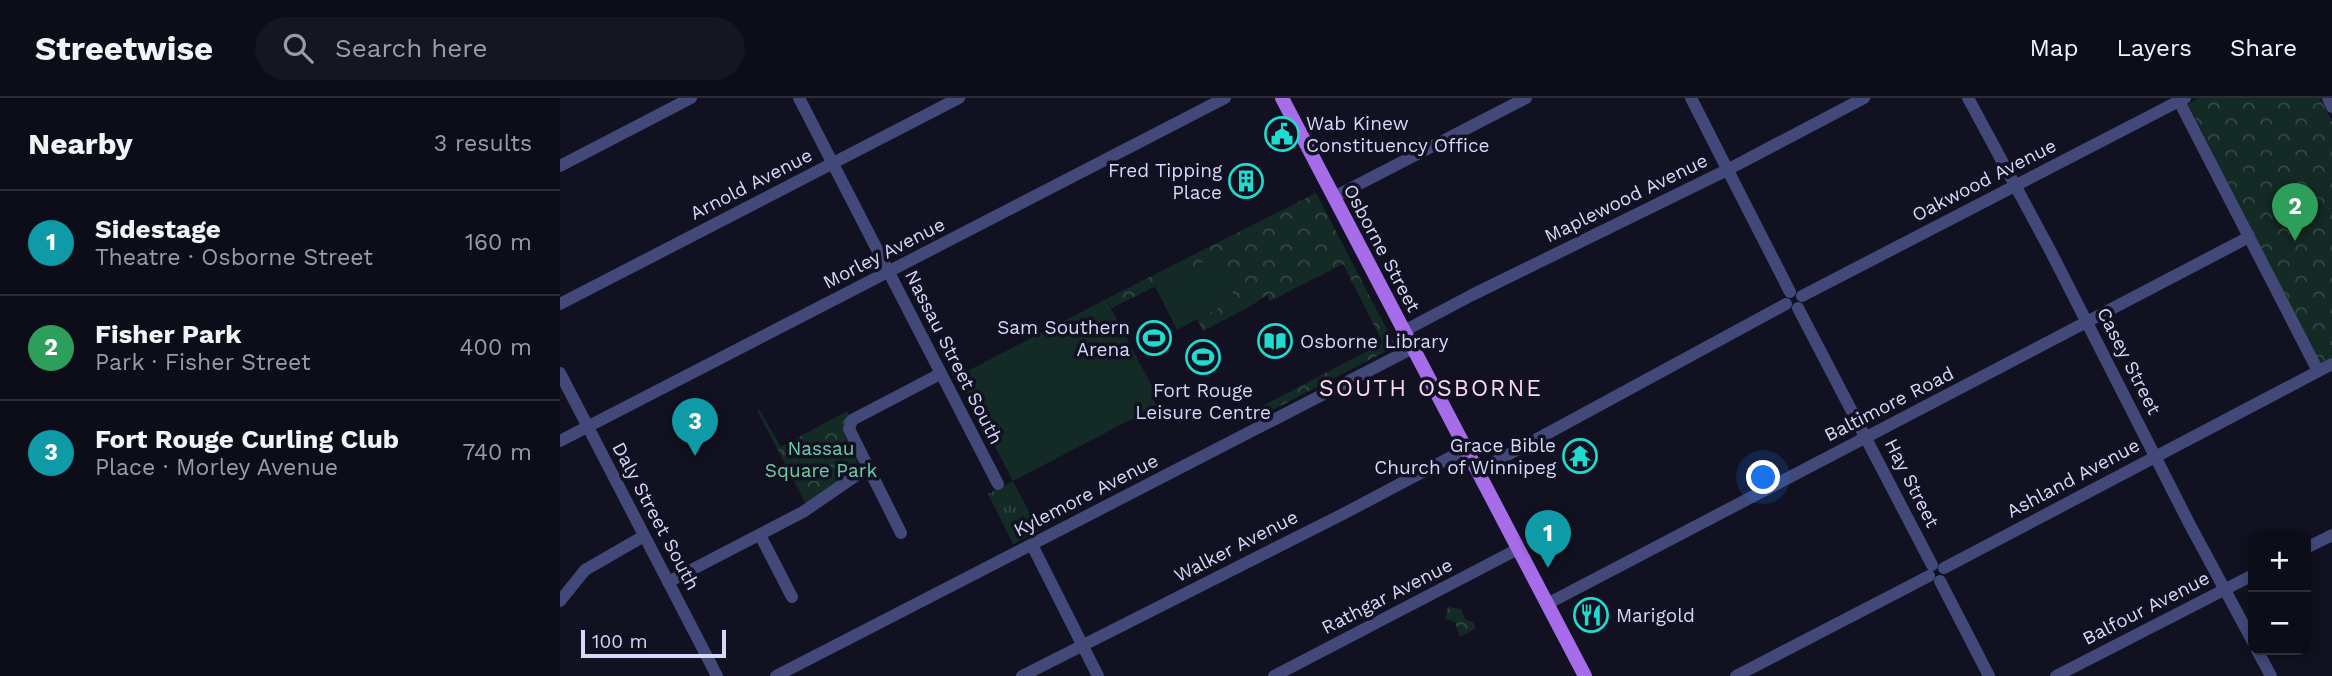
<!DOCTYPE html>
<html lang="en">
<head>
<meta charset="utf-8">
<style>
	:root { --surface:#0d0d19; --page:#161622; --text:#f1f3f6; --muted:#9a9ca2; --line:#2d2d38; --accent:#1fdccf }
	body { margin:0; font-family:"Work Sans",sans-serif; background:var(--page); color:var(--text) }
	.controls { position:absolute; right:21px; bottom:21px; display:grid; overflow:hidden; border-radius:14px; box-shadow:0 4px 10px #0003 }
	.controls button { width:63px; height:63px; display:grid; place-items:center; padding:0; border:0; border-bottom:2px solid var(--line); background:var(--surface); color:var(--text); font:35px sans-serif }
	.scale { position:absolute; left:21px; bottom:18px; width:145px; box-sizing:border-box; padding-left:7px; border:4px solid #d6d8f9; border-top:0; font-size:19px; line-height:24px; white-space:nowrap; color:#d6d8f9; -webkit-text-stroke:5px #111121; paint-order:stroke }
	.you { position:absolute; left:1204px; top:380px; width:24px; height:24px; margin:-18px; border:5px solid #fff; border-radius:50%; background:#1a73e8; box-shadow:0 0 0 10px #1a73e833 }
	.badge { display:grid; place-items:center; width:46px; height:46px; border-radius:50%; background:var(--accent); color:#fff; font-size:23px; font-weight:700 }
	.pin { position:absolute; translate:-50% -58px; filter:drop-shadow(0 2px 4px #0008) }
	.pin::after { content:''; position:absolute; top:37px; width:24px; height:21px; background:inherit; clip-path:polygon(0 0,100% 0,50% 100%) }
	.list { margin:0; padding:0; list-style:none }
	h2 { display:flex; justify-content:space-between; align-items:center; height:91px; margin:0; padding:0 28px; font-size:30px }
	h2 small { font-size:23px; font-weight:400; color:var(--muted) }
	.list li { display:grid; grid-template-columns:46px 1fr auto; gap:21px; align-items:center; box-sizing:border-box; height:105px; padding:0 28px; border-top:2px solid var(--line) }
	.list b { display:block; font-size:26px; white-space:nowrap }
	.list p { margin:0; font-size:23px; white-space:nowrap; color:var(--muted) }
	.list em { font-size:23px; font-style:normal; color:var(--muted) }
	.icon { flex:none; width:38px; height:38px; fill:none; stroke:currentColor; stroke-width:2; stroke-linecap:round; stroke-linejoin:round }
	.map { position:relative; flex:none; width:1772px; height:578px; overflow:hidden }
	header { display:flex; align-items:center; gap:42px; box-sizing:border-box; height:98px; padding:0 35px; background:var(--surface); border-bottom:2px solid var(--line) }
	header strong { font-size:33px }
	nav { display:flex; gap:38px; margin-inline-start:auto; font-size:24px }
	.search { width:490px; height:63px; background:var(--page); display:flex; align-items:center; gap:18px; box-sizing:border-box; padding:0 24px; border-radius:38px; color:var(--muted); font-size:26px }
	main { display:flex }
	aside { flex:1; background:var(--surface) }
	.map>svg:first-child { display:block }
</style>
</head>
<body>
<header>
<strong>Streetwise</strong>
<div class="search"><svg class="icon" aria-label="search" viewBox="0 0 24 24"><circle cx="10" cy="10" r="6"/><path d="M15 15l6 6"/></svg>Search here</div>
<nav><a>Map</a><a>Layers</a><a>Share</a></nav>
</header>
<main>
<aside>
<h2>Nearby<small>3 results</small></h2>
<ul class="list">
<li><span class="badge" style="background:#0f9aa8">1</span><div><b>Sidestage</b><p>Theatre · Osborne Street</p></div><em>160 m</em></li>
<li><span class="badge" style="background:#2e9e5b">2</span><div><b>Fisher Park</b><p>Park · Fisher Street</p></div><em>400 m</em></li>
<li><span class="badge" style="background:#0f9aa8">3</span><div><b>Fort Rouge Curling Club</b><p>Place · Morley Avenue</p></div><em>740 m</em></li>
</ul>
</aside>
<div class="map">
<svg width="1772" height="578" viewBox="0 0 1772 578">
	<defs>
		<pattern id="grass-tufts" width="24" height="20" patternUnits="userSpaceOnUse" patternTransform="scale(1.75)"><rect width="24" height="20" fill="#142a25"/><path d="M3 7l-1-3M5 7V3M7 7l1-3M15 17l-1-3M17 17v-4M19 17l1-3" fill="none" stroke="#354845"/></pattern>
		<pattern id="park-crowns" width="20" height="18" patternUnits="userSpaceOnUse" patternTransform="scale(1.75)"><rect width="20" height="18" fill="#142a25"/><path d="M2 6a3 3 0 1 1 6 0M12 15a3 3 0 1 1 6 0" fill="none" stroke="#354845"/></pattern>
	</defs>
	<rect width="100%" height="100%" fill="#111121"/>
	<!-- grass -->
	<path fill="url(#grass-tufts)" d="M453,383L479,433L453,446L428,396Z"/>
	<!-- park -->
	<g fill="url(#park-crowns)">
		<path d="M1639,0H1760L1772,24V261L1761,267L1628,6Z"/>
		<path d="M756,95L835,247L834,249L689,324L685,317L823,245L783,166L710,203L707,197L691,208L643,233L637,221L675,201L654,159L552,210L546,201Z"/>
		<path d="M199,311L221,349L287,313L290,319L284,336L297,361L298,370L246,406L197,312Z"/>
		<path d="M888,509L901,511L905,521L913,524L916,530L900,539L895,524L885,521Z"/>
	</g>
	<!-- garden -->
	<g fill="#142a25">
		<path d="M654,159L676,201L617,232L595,188Z"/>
		<path d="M546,201L595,294L591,297L597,308L453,383L398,278Z"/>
	</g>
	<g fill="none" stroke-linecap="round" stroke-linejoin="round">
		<!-- minor -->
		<g stroke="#424979" stroke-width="12">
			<path d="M239,0L438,386"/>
			<path d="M1131,0L1230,194"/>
			<path d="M1408,0L1491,154L1630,427L1693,544"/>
			<path d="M1768,0L1772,9"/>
			<path d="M1619,3L1758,273"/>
			<path d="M0,68L131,0"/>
			<path d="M774,99L966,0"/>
			<path d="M1242,198L1625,0"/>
			<path d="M0,206L399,0"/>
			<path d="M1238,210L1372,467"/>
			<path d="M844,233L912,197L1167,72L1304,0"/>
			<path d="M0,275L157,578"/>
			<path d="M0,343L665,0"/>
			<path d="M918,373L1226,206"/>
			<path d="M341,435L289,331L292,322L380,276"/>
			<path d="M200,437L232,499"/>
			<path d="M472,447L538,578"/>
			<path d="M1746,450L1772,437"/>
			<path d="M1384,470L1772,266"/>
			<path d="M1380,483L1429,578"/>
			<path d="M108,484L243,414L307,370"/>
			<path d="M0,503L25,472L84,438"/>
			<path d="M987,506L1689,139"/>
			<path d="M1697,552L1711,578"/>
			<path d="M216,578L853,250"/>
			<path d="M462,578L783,416L906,351"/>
			<path d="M714,578L958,451"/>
			<path d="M1176,578L1369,478"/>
			<path d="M1496,578L1693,477"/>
		</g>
		<!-- major -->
		<path stroke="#a66cea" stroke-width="14" d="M722,0L1025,578"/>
	</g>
	<!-- icons -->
	<defs>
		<g id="civic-ring" transform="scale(1.75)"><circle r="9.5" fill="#111121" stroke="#1fdccf" stroke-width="1.5"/><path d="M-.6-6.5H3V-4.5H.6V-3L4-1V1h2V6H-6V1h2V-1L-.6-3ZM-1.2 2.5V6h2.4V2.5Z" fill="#1fdccf"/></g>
		<g id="building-ring" transform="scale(1.75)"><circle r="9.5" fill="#111121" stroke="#1fdccf" stroke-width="1.5"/><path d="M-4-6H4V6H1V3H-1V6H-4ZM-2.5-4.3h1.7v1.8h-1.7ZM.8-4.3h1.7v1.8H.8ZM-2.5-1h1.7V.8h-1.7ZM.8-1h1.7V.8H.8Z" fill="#1fdccf"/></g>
		<g id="stadium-ring" transform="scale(1.75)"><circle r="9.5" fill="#111121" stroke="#1fdccf" stroke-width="1.5"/><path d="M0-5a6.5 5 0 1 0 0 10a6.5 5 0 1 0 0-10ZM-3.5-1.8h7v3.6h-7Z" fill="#1fdccf"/></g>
		<g id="library-ring" transform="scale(1.75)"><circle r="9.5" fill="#111121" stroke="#1fdccf" stroke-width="1.5"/><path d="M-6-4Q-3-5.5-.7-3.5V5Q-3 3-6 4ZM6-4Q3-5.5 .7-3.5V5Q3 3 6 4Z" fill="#1fdccf"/></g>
		<g id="temple-ring" transform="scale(1.75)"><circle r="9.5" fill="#111121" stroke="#1fdccf" stroke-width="1.5"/><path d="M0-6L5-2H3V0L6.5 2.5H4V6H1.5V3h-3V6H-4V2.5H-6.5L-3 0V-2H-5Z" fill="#1fdccf"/></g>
		<g id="restaurant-ring" transform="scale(1.75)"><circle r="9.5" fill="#111121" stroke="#1fdccf" stroke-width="1.5"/><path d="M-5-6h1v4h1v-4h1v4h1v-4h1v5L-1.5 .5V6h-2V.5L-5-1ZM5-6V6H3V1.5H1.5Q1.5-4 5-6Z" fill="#1fdccf"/></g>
	</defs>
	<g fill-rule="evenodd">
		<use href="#civic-ring" x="722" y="36"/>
		<use href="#building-ring" x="686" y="83"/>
		<use href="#stadium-ring" x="594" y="240"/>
		<use href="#library-ring" x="715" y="243"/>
		<use href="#stadium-ring" x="643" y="259"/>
		<use href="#temple-ring" x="1020" y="358"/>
		<use href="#restaurant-ring" x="1031" y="517"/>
	</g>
	<g text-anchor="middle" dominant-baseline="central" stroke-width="7" stroke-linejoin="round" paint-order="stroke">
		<!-- poi labels -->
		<g font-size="19" fill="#d6d8f9" stroke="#111121" text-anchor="start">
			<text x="746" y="25">Wab Kinew<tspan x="746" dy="22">Constituency Office</tspan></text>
			<text x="662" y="72" text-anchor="end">Fred Tipping<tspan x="662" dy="22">Place</tspan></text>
			<text x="570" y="229" text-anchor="end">Sam Southern<tspan x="570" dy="22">Arena</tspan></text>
			<text x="740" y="243">Osborne Library</text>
			<text x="643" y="292" text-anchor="middle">Fort Rouge<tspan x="643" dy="22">Leisure Centre</tspan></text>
			<text x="996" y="347" text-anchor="end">Grace Bible<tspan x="996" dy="22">Church of Winnipeg</tspan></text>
			<text x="1056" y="517">Marigold</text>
		</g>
		<!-- street labels -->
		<g font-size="19" fill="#d6d8f9" stroke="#111121">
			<text transform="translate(1424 82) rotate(-27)">Oakwood Avenue</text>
			<text transform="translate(191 86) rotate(-27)">Arnold Avenue</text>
			<text transform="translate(1066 100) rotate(-26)">Maplewood Avenue</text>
			<text transform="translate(822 150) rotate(62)">Osborne Street</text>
			<text transform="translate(324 155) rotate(-27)">Morley Avenue</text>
			<text transform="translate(394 259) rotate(63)">Nassau Street South</text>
			<text transform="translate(1569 263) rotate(63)">Casey Street</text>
			<text transform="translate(1329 306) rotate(-27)">Baltimore Road</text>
			<text transform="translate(1513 380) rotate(-28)">Ashland Avenue</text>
			<text transform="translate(1352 385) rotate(63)">Hay Street</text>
			<text transform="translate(526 397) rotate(-27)">Kylemore Avenue</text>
			<text transform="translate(96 418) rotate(62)">Daly Street South</text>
			<text transform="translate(676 448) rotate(-27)">Walker Avenue</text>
			<text transform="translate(827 498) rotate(-27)">Rathgar Avenue</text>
			<text transform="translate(1586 510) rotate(-27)">Balfour Avenue</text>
		</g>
		<!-- park labels -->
		<g font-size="19" fill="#6ccfa6" stroke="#111121">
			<text x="261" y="350">Nassau<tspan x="261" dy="22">Square Park</tspan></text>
		</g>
		<!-- quarter labels -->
		<g font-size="23" letter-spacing="2" fill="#f9d8f3" stroke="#111121">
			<text x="871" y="290">SOUTH OSBORNE</text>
		</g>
	</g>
</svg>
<div class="controls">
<button>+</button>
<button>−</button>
</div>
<div class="scale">100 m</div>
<div class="you"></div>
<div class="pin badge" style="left:988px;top:470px;background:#0f9aa8">1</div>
<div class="pin badge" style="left:1735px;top:143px;background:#2e9e5b">2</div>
<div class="pin badge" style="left:135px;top:358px;background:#0f9aa8">3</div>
</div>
</main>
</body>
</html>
